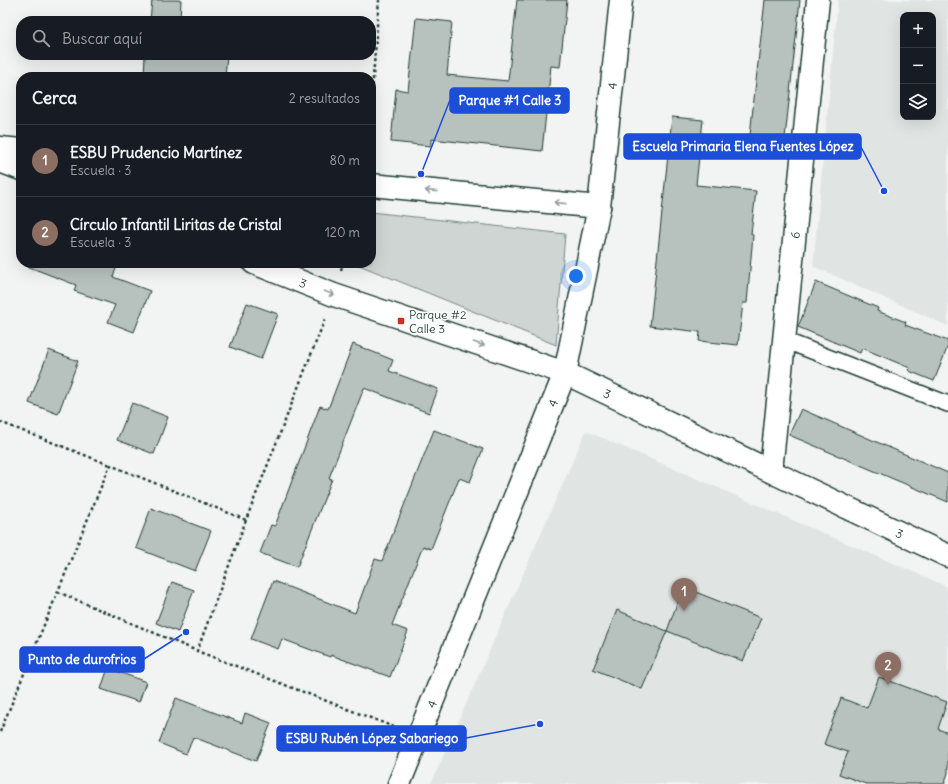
<!DOCTYPE html>
<html lang="es">
<head>
<meta charset="utf-8">
<style>
	:root { --surface:#171b24; --page:#242831; --text:#f1f3f6; --muted:#9ea1a6; --line:#363941; --accent:#7c3aed }
	body { margin:0; font-family:Delius,sans-serif; background:var(--page); color:var(--text) }
	.controls { position:absolute; right:12px; top:12px; display:grid; overflow:hidden; border-radius:8px; box-shadow:0 4px 16px #0002 }
	.controls button { width:36px; height:36px; display:grid; place-items:center; padding:0; border:0; border-bottom:1px solid var(--line); background:var(--surface); color:var(--text); font:20px sans-serif }
	.you { position:absolute; left:576px; top:276px; width:14px; height:14px; margin:-10px; border:3px solid #fff; border-radius:50%; background:#1a73e8; box-shadow:0 0 0 6px #1a73e833 }
	.badge { display:grid; place-items:center; width:26px; height:26px; border-radius:50%; background:var(--accent); color:#fff; font-size:13px; font-weight:700 }
	.pin { position:absolute; translate:-50% -33px; filter:drop-shadow(0 1px 2px #0008) }
	.pin::after { content:''; position:absolute; top:21px; width:14px; height:12px; background:inherit; clip-path:polygon(0 0,100% 0,50% 100%) }
	.list { margin:0; padding:0; list-style:none }
	h2 { display:flex; justify-content:space-between; align-items:center; height:52px; margin:0; padding:0 16px; font-size:17px }
	h2 small { font-size:13px; font-weight:400; color:var(--muted) }
	.list li { display:grid; grid-template-columns:26px 1fr auto; gap:12px; align-items:center; box-sizing:border-box; height:72px; padding:0 16px; border-top:1px solid var(--line) }
	.list b { display:block; font-size:15px; white-space:nowrap }
	.list p { margin:0; font-size:13px; white-space:nowrap; color:var(--muted) }
	.list em { font-size:13px; font-style:normal; color:var(--muted) }
	.icon { flex:none; width:22px; height:22px; fill:none; stroke:currentColor; stroke-width:2; stroke-linecap:round; stroke-linejoin:round }
	.map { position:relative; flex:none; width:948px; height:784px; overflow:hidden }
	.search { position:absolute; background:var(--surface); box-shadow:0 4px 16px #0002; left:16px; top:16px; width:360px; height:44px; display:flex; align-items:center; gap:10px; box-sizing:border-box; padding:0 14px; border-radius:16px; color:var(--muted); font-size:15px }
	.panel { position:absolute; background:var(--surface); box-shadow:0 4px 16px #0002; left:16px; top:72px; width:360px; height:196px; border-radius:16px }
	.map>svg:first-child { display:block }
</style>
</head>
<body>
<div class="map">
<svg width="948" height="784" viewBox="0 0 948 784">
	<rect width="100%" height="100%" fill="#f2f3f3"/>
	<filter id="ink" filterUnits="userSpaceOnUse"><feTurbulence type="fractalNoise" baseFrequency=".025" numOctaves="2"/><feDisplacementMap in="SourceGraphic" scale="8" xChannelSelector="R" yChannelSelector="G"/><feConvolveMatrix kernelMatrix="1 2 1 2 8 2 1 2 1" color-interpolation-filters="sRGB"/></filter>
	<g filter="url(#ink)">
		<!-- built -->
		<g fill="#e0e4e3" fill-rule="evenodd">
			<path d="M838,0H948V326L813,266ZM903,15H933V117H903Z"/>
			<path d="M586,431L948,587V784H431Z"/>
		</g>
		<!-- green -->
		<path fill="#ced5d3" stroke="#768984" d="M371,212L565,234L556,345L354,263H371Z"/>
		<!-- building -->
		<g fill="#b7c1bd" stroke="#1f3d34">
			<path d="M152,0H181L180,21H150Z"/>
			<path d="M517,0H567L560,67L551,66L542,151L431,139V146L391,142L396,89L408,91L416,18L452,22L447,75L508,81Z"/>
			<path d="M765,0H800L785,138L750,135Z"/>
			<path d="M145,55H227L225,77H144Z"/>
			<path d="M672,117L703,120L696,185L756,191L751,234L753,235L747,303H743L738,345L699,341L700,332L650,326Z"/>
			<path d="M25,263H118L113,277L150,291L134,332L108,322L115,305L74,291L76,285L24,265Z"/>
			<path d="M816,282L878,308L877,311L906,322L905,325L948,341V346L934,381L909,371L910,368L862,348L860,353L798,327Z"/>
			<path d="M247,303L278,314L261,359L230,347Z"/>
			<path d="M353,344L393,360L389,371L438,389L429,413L364,388L329,478L332,479L297,567L260,553L271,525L275,526L320,406L328,409Z"/>
			<path d="M49,350L78,361L58,414L29,403Z"/>
			<path d="M132,403L168,417L154,454L117,440Z"/>
			<path d="M801,409L948,473V502L789,435Z"/>
			<path d="M434,430L483,449L470,482L459,478L431,549L423,546L392,625L408,631L390,677L331,655L330,657L282,639L278,649L251,639L273,581L355,613L375,559L382,561Z"/>
			<path d="M151,508L211,531L195,571L136,548Z"/>
			<path d="M172,582L194,590L178,632L156,623Z"/>
			<path d="M683,587L761,618L743,661L667,631Z"/>
			<path d="M617,610L667,631L642,689L593,669Z"/>
			<path d="M108,668L146,682L139,702L101,689Z"/>
			<path d="M879,677L947,702L938,729L948,733V773L944,784H866L839,774L848,752L824,744L841,698L867,708Z"/>
			<path d="M176,698L242,723L245,713L271,723L256,761L193,737L186,754L159,743Z"/>
		</g>
		<g fill="none" stroke-linecap="round" stroke-linejoin="round">
			<!-- service casing -->
			<g stroke="#1f3d34" stroke-width="18">
				<path id="service" d="M784,340L948,404"/>
			</g>
			<!-- minor casing -->
			<g stroke="#1f3d34" stroke-width="25">
				<g id="minor">
					<path id="s1" d="M599,207L621,0"/>
					<path id="s2" d="M565,373L948,556"/>
					<path id="s3" d="M771,471L818,0"/>
				</g>
			</g>
			<!-- tertiary casing -->
			<g stroke="#1f3d34" stroke-width="25">
				<g id="tertiary">
					<path d="M0,148L21,150"/>
					<path d="M0,161L21,169"/>
					<path d="M371,185L599,207L565,373L399,784"/>
					<path id="s4" d="M254,263L334,295L565,373"/>
				</g>
			</g>
			<!-- path -->
			<g stroke="#1f3d34" stroke-width="2.5" stroke-dasharray="3 3" stroke-linecap="butt">
				<path d="M371,104L379,0"/>
				<path d="M341,270L343,263"/>
				<path d="M325,319L246,520L197,651L394,727"/>
				<path d="M0,422L110,465"/>
				<path d="M58,592L197,651"/>
				<path d="M0,732L110,465L246,520"/>
			</g>
			<!-- service -->
			<use href="#service" stroke="#fff" stroke-width="15"/>
			<!-- minor -->
			<use href="#minor" stroke="#fff" stroke-width="22"/>
			<!-- tertiary -->
			<use href="#tertiary" stroke="#fff" stroke-width="22"/>
		</g>
		<!-- one-way arrows -->
		<defs><path id="oneway-shaft" d="M-6 0H5M1.5-3L5.5 0L1.5 3" fill="none" stroke-width="1.6" stroke-linecap="round" stroke-linejoin="round"/></defs>
		<g stroke="#8f9e9a">
			<use href="#oneway-shaft" transform="translate(431 191) rotate(-174)"/>
			<use href="#oneway-shaft" transform="translate(560 203) rotate(-174)"/>
			<use href="#oneway-shaft" transform="translate(329 293) rotate(22)"/>
			<use href="#oneway-shaft" transform="translate(479 344) rotate(19)"/>
		</g>
	</g>
	<!-- markers -->
	<rect fill="#c8321e" stroke="#fff" stroke-width="1.5" x="397" y="317" width="8" height="8" rx="2"/>
	<g text-anchor="middle" dominant-baseline="central" stroke-width="3" stroke-linejoin="round" paint-order="stroke">
		<!-- street labels -->
		<g font-size="12" fill="#1f3d34" stroke="#fff">
			<text stroke="none"><textPath href="#s1" startOffset="122">4</textPath></text>
			<text stroke="none"><textPath href="#s3" startOffset="237">6</textPath></text>
			<text stroke="none"><textPath href="#s4" startOffset="53">3</textPath></text>
			<text stroke="none"><textPath href="#s2" startOffset="47">3</textPath></text>
			<text transform="translate(553 403) rotate(-68)">4</text>
			<text stroke="none"><textPath href="#s2" startOffset="371">3</textPath></text>
			<text transform="translate(432 704) rotate(-68)">4</text>
		</g>
		<!-- poi labels -->
		<g font-size="12" fill="#1f3d34" stroke="#fff" text-anchor="start">
			<text x="409" y="314">Parque #2<tspan x="409" dy="14">Calle 3</tspan></text>
		</g>
	</g>
	<!-- callouts -->
	<path fill="none" stroke="#1d4ed8" stroke-width="1.5" d="M421 174L450 100M884 191L861 147M186 632L144 659M540 724L466 738"/>
	<g fill="#1d4ed8" stroke="#fff" stroke-width="1.5">
		<circle cx="421" cy="174" r="4"/>
		<circle cx="884" cy="191" r="4"/>
		<circle cx="186" cy="632" r="4"/>
		<circle cx="540" cy="724" r="4"/>
	</g>
	<g fill="#1d4ed8" stroke="#1d4ed8" stroke-width="1.5">
		<rect x="450" y="88" width="119" height="25" rx="4"/>
		<rect x="624" y="134" width="237" height="25" rx="4"/>
		<rect x="20" y="647" width="124" height="25" rx="4"/>
		<rect x="277" y="726" width="189" height="25" rx="4"/>
	</g>
	<g font-size="13" text-anchor="middle" font-weight="bold" fill="#fff">
		<text x="510" y="105">Parque #1 Calle 3</text>
		<text x="743" y="151">Escuela Primaria Elena Fuentes López</text>
		<text x="82" y="664">Punto de durofrios</text>
		<text x="372" y="743">ESBU Rubén López Sabariego</text>
	</g>
</svg>
<div class="controls">
<button>+</button>
<button>−</button>
<button><svg class="icon" aria-label="layers" viewBox="0 0 24 24"><path d="M12 4l9 5-9 5-9-5zM3 14l9 5 9-5"/></svg></button>
</div>
<div class="you"></div>
<div class="pin badge" style="left:684px;top:611px;background:#8d6e63">1</div>
<div class="pin badge" style="left:888px;top:685px;background:#8d6e63">2</div>
<div class="search"><svg class="icon" aria-label="search" viewBox="0 0 24 24"><circle cx="10" cy="10" r="6"/><path d="M15 15l6 6"/></svg>Buscar aquí</div>
<section class="panel">
<h2>Cerca<small>2 resultados</small></h2>
<ul class="list">
<li><span class="badge" style="background:#8d6e63">1</span><div><b>ESBU Prudencio Martínez</b><p>Escuela · 3</p></div><em>80 m</em></li>
<li><span class="badge" style="background:#8d6e63">2</span><div><b>Círculo Infantil Liritas de Cristal</b><p>Escuela · 3</p></div><em>120 m</em></li>
</ul>
</section>
</div>
</body>
</html>
